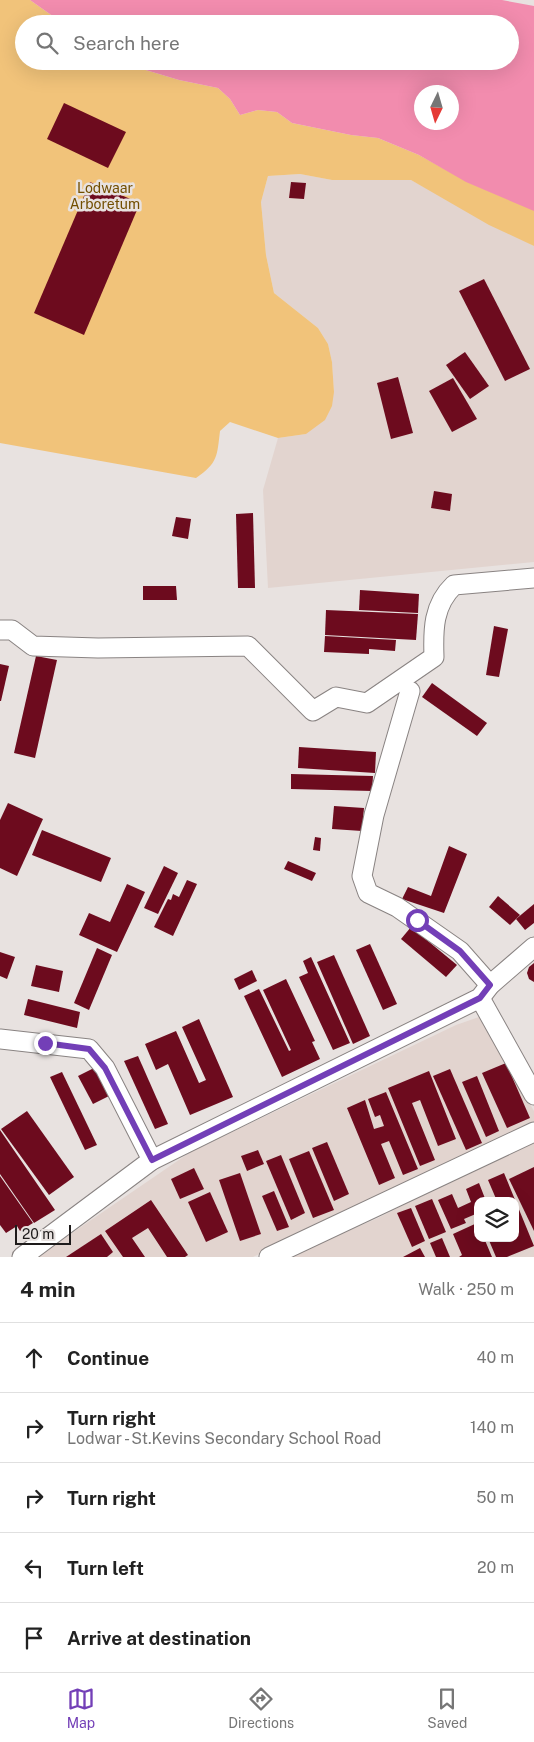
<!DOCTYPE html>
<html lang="en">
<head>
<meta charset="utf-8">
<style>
	:root { --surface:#fff; --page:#f6f6f6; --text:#222; --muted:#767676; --line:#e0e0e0; --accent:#733fb7 }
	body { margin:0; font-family:"Public Sans",sans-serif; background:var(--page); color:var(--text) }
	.controls { position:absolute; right:15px; bottom:15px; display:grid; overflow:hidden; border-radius:10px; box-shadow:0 5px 20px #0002 }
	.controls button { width:45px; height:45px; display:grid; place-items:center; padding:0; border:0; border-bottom:1px solid var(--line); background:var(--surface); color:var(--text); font:25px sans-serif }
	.compass { position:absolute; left:414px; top:85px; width:45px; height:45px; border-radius:50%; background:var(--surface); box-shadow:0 5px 20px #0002; rotate:185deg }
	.scale { position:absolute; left:15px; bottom:12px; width:56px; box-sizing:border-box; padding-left:5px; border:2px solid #1e1b1b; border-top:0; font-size:14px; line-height:18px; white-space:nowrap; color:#1e1b1b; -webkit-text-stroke:4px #e8e2e0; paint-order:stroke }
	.stop { position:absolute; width:15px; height:15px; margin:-11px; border:4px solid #733fb7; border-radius:50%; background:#fff }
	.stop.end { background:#733fb7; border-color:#fff; box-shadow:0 1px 5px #0008 }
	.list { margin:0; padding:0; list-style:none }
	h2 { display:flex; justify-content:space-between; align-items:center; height:65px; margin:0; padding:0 20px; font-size:21px }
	h2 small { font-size:16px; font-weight:400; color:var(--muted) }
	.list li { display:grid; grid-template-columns:32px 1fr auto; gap:15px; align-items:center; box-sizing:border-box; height:70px; padding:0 20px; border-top:1px solid var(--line) }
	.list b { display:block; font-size:19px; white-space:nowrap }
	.list p { margin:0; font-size:16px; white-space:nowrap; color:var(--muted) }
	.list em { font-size:16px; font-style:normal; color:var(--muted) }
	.icon { flex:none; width:28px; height:28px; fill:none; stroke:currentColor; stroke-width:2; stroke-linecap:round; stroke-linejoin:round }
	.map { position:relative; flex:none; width:534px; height:1257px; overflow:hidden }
	.search { position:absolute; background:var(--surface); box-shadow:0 5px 20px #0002; left:15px; right:15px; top:15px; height:55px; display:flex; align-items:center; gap:12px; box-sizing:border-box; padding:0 18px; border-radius:28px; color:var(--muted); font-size:19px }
	.sheet { height:415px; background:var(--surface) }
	nav { display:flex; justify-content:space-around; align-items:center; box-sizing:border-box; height:70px; border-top:1px solid var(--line); background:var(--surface); font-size:14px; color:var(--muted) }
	nav a { display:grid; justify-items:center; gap:2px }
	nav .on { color:var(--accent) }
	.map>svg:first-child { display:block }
</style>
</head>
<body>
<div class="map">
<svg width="534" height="1257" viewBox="0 0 534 1257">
	<rect width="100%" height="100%" fill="#e8e2e0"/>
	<!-- built -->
	<g fill="#e2d4cf" fill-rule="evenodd">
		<path d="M300,174L332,180H411L534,246V562L268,588L263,490L278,438L306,434L334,392L332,362L328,344L318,328L274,293L266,255L261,202L268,176Z"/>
		<path d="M479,1017L534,1111V1127L253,1257H37L192,1151L456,1025Z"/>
		<path d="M534,1141V1257H287L378,1218L500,1156ZM478,1201H515V1238H478Z"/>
	</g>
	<!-- green -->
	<path fill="#f1c37a" d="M0,0H30L64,24H24V61H125L139,68L179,80L218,88L230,99L240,115L258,110L277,112L292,123L351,135L378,138L419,155L470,183L534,210V246L489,225L411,180H332L300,174L268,176L261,202L266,255L274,293L318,328L328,344L332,362L334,392L332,406L325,420L306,434L278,438L230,422L220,431C217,456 218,463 196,478L0,443Z"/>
	<!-- water -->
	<path fill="#f28cae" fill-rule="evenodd" d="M30,0H502L534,6V211L466,182L419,155L378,138L351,135L292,123L277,112L258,110L240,115L230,99L218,88L179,80L139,68L125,61H510V24H64ZM422,92H452V122H422Z"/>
	<!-- building -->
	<g fill="#6d0b1e">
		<path d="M64,103L126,132L108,168L47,139Z"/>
		<path d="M90,182L140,203L84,335L34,313Z"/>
		<path d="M291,182L306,183L304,199L289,198Z"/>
		<path d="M484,279L530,369L505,381L459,291Z"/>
		<path d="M465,352L489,386L470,399L446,365Z"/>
		<path d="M398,377L413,433L391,439L377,383Z"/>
		<path d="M453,378L477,419L452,432L429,391Z"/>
		<path d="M434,491L452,494L450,511L431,508Z"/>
		<path d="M253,513L255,588H238L236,514Z"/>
		<path d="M176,517L191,519L188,539L172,536Z"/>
		<path d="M143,586H176L177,600H143Z"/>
		<path d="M360,590L419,594L418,613L359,610Z"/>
		<path d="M326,610L418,614L416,640L325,635Z"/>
		<path d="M494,626L508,629L499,677L486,675Z"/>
		<path d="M325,636L396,640L395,651L369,649V654L324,652Z"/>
		<path d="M36,656L57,660L35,758L14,753Z"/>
		<path d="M0,664L9,666L1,701H0Z"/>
		<path d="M432,683L487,723L477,736L422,697Z"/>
		<path d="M299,747L376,752L375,773L298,768Z"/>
		<path d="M291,774L373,776L372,791L291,789Z"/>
		<path d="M8,803L43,819L17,876L0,868V820Z"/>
		<path d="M334,806L364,808L362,831L332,829Z"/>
		<path d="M42,830L111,858L101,882L32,855Z"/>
		<path d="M315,837L321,838L320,851L313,850Z"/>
		<path d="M449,846L467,854L444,913L402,899L408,887L431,896Z"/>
		<path d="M288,861L316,873L312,881L284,869Z"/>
		<path d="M164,866L178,873L158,914L144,908Z"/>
		<path d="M187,880L197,884L173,936L154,927L168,899L171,900L173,894L179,897Z"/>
		<path d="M127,884L145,892L117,952L79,935L89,913L110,922Z"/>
		<path d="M498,896L520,915L510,925L489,907Z"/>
		<path d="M534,904V923L525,930L516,919Z"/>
		<path d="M411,927L457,965L446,977L401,939Z"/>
		<path d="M370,944L397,1004L383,1010L356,950Z"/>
		<path d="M97,948L112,955L89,1010L74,1003Z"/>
		<path d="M0,952L15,957L7,979L0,976Z"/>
		<path d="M334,955L370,1036L353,1044L317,962Z"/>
		<path d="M311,957L350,1043L333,1050L299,977L308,973L303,961Z"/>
		<path d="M534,963V982L529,979L527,973L529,967Z"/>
		<path d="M36,965L63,971L59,992L31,986Z"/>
		<path d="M252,970L257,981L239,990L234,979Z"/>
		<path d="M286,979L315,1041L312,1042L320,1059L282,1077L244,996L259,989L289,1051L291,1050L263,990Z"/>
		<path d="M28,999L80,1012L77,1028L24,1015Z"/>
		<path d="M199,1019L233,1097L190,1115L168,1064L156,1070L145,1044L176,1031L199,1083L206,1080L182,1027Z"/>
		<path d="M138,1056L168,1124L155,1129L124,1061Z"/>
		<path d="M506,1063L530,1118L507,1128L482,1073Z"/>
		<path d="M94,1068L109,1096L93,1104L78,1076Z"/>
		<path d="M450,1069L482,1143L466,1150L433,1076Z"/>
		<path d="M429,1071L456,1139L438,1146L420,1100L412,1103L435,1160L420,1166L388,1088Z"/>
		<path d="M62,1072L97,1145L85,1150L50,1077Z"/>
		<path d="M477,1076L499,1131L486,1137L462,1082Z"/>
		<path d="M386,1092L418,1169L403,1175L389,1141L381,1144L395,1178L379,1185L347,1108L365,1100L374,1129L384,1126L380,1115L375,1117L368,1099Z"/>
		<path d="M27,1111L74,1177L49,1195L1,1129Z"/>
		<path d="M0,1130L55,1210L34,1223L0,1174Z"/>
		<path d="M327,1142L349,1194L334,1201L312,1148Z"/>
		<path d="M258,1150L264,1164L247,1171L241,1156Z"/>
		<path d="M309,1151L334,1210L313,1218L289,1159Z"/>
		<path d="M281,1155L305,1213L291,1220L266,1161Z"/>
		<path d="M534,1167V1231L509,1179Z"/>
		<path d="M194,1168L204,1189L180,1199L171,1179Z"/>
		<path d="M240,1173L261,1234L240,1241L219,1180Z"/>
		<path d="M504,1173L534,1246L507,1257H496L488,1238H515V1201H497L488,1180Z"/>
		<path d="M0,1176L33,1223L20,1231L17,1226L6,1233L0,1225Z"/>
		<path d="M479,1183L486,1201H478V1213L464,1219L466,1223L451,1229L438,1200L452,1194L458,1208L471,1202L466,1189Z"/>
		<path d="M274,1191L289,1227L277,1231L262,1196Z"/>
		<path d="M210,1192L228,1232L206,1242L188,1202Z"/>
		<path d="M432,1199L446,1232L429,1239L415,1206Z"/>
		<path d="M151,1200L188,1255L185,1257H167L148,1228L132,1238L145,1257H123L105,1231Z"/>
		<path d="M411,1208L425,1241L412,1247L397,1213Z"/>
		<path d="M477,1223L478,1238H484L492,1257H459L462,1255L453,1234Z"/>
		<path d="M101,1234L113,1252L107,1257H66Z"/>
		<path d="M442,1238L450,1257H436L430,1243Z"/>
		<path d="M420,1248L425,1257H403Z"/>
	</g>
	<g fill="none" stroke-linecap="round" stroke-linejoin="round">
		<!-- minor casing -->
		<g stroke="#898382" stroke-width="21">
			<g id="minor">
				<path d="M0,630H12L33,646L98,648L248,646L313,711L336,697L367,703L434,657C433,630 433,605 454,585L534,578"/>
				<path d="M410,691L374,815L362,876L368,893L397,907L460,951L490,985"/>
				<path d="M480,998L534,1095"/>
				<path d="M0,1039L89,1049L105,1068L152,1160"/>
				<path d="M22,1257L152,1160L480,998L490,985L534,947"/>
				<path d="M269,1257L534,1132"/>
			</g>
		</g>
		<!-- minor -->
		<use href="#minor" stroke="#fff" stroke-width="19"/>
	</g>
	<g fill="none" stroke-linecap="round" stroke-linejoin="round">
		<!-- route -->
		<path stroke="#733fb7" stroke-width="6" d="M45,1043L89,1049L105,1068L152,1160L480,998L490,985L460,951L417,920"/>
	</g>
	<g text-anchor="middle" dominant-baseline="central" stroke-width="5" stroke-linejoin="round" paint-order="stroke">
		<!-- park labels -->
		<g font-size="14" fill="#724e00" stroke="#e8e2e0">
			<text x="105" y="188">Lodwaar<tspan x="105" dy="16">Arboretum</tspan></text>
		</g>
	</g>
</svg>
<div class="controls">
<button><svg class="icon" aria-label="layers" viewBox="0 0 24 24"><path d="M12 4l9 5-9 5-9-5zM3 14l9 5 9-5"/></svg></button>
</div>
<svg class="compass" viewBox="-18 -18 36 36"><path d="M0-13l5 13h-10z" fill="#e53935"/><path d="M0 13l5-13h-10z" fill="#767676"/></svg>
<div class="scale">20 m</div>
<div class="stop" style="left:417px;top:920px"></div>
<div class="stop end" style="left:45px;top:1043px"></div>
<div class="search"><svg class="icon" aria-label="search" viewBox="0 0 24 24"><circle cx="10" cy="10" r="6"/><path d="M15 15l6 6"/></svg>Search here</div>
</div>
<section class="sheet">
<h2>4 min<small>Walk · 250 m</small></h2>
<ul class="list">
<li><svg class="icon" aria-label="ahead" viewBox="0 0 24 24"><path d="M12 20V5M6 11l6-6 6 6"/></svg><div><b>Continue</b></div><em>40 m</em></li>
<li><svg class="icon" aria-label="right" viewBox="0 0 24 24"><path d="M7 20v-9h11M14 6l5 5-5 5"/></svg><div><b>Turn right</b><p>Lodwar - St.Kevins Secondary School Road</p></div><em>140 m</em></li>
<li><svg class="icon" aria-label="right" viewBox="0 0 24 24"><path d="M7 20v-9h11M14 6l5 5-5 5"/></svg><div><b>Turn right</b></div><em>50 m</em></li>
<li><svg class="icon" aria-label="left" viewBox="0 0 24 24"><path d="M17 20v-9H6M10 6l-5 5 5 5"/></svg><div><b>Turn left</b></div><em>20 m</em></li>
<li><svg class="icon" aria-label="arrive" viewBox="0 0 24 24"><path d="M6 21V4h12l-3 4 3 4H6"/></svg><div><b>Arrive at destination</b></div></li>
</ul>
</section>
<nav>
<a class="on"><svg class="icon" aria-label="map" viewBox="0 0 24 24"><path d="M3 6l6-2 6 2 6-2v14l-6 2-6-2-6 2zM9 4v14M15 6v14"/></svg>Map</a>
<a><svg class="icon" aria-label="directions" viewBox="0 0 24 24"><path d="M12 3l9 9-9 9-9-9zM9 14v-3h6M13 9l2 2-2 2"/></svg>Directions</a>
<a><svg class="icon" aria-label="saved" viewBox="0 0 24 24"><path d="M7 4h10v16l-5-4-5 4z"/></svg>Saved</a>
</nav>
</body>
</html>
